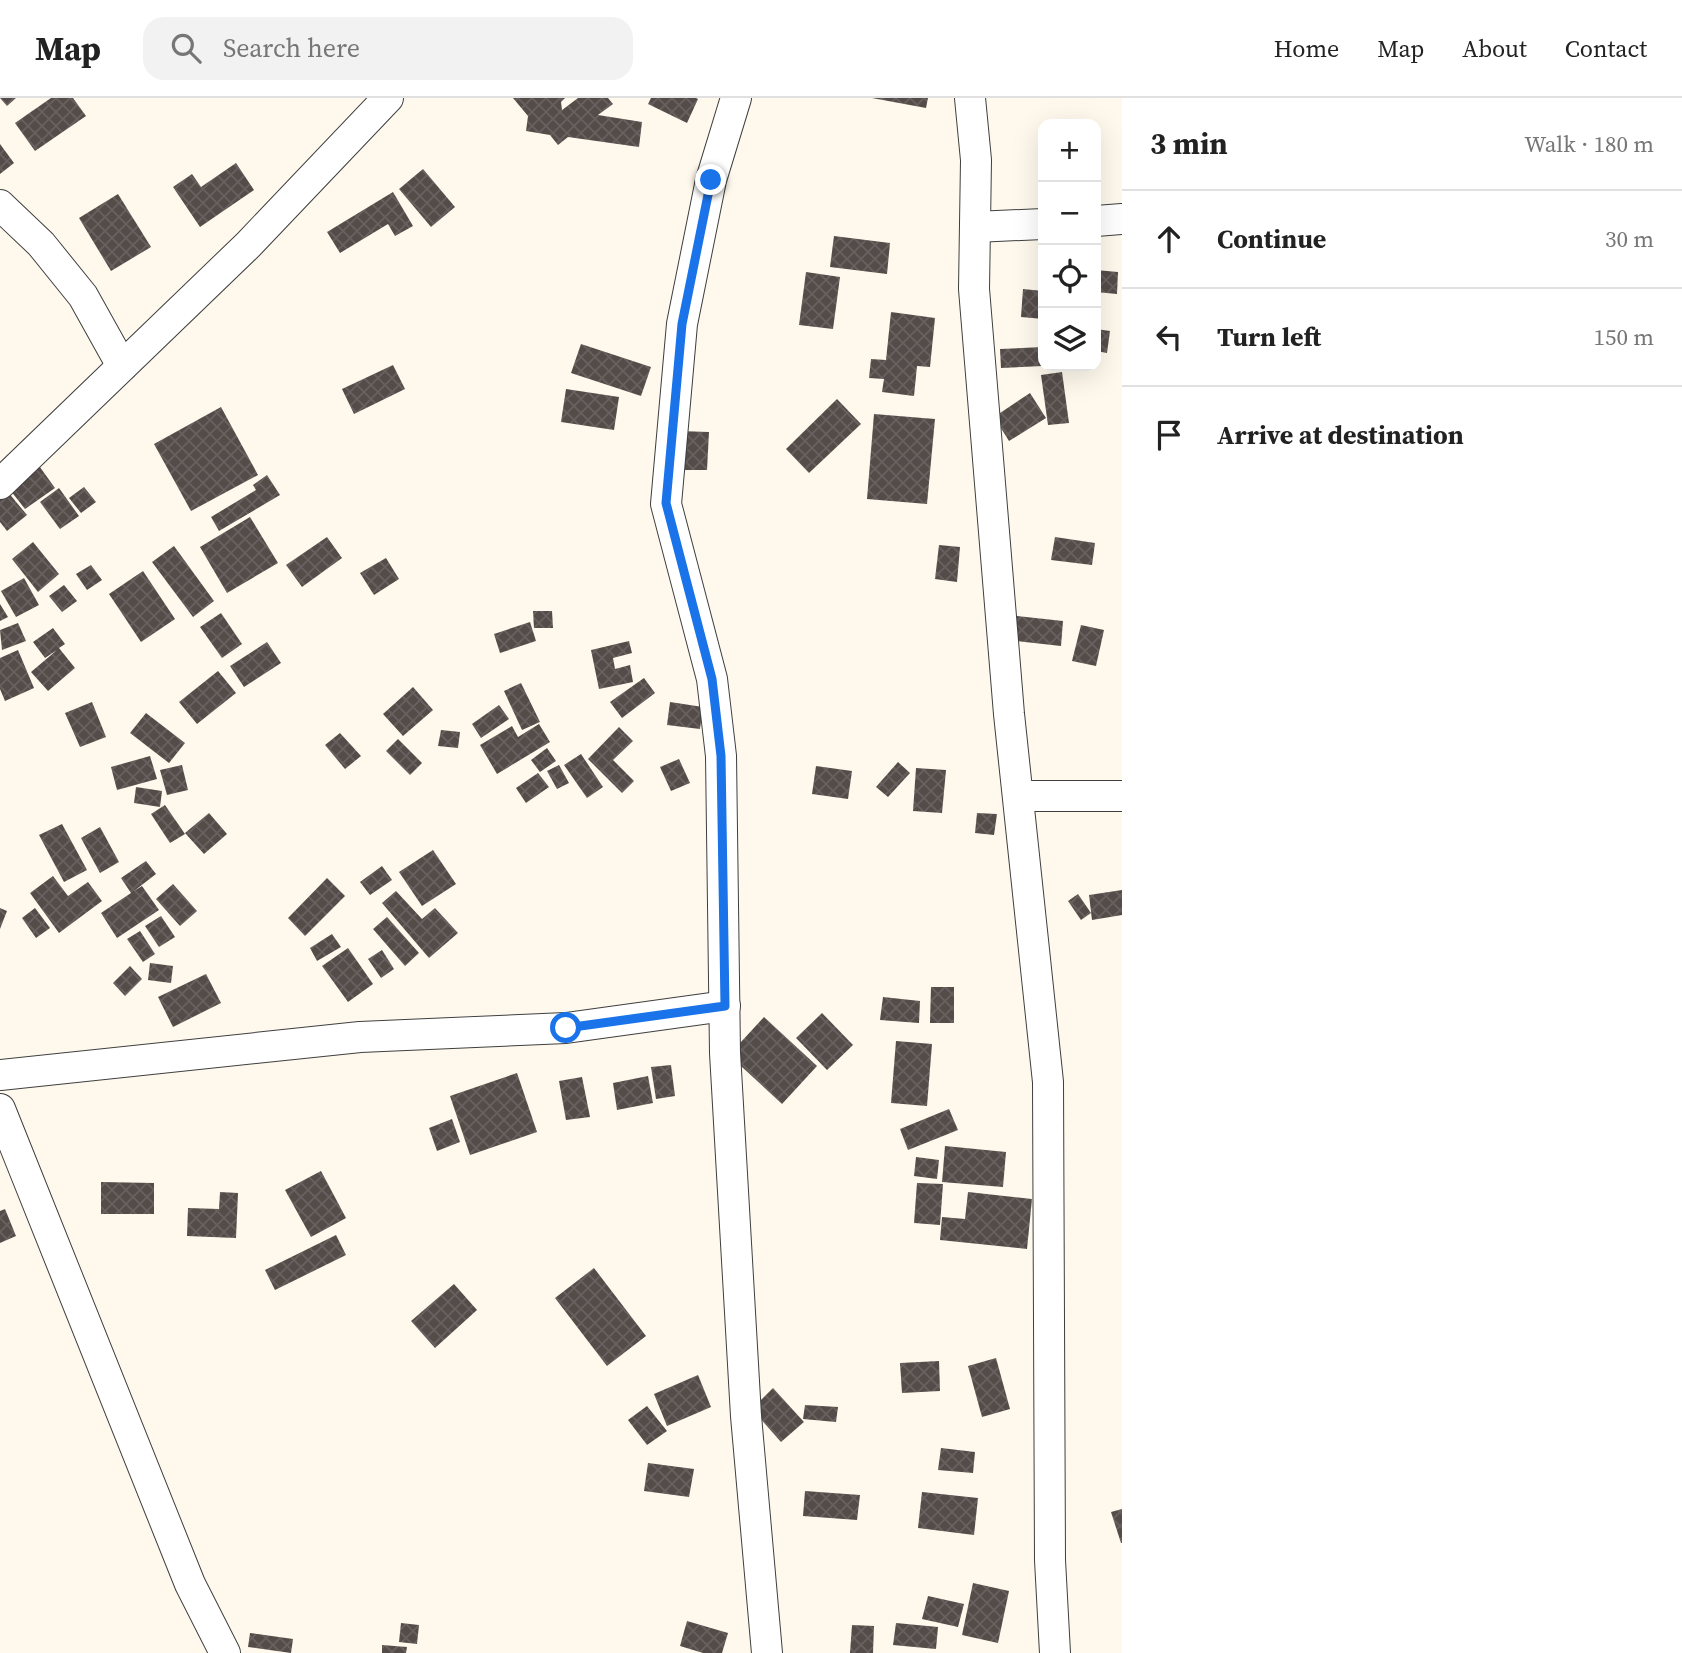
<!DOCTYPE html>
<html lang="en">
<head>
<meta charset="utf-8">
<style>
	:root { --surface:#fff; --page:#f2f2f2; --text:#222; --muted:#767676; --line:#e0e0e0 }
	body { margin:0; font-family:"Source Serif 4",serif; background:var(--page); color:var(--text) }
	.controls { position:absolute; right:21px; top:21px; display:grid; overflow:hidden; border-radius:14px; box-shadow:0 7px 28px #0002 }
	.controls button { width:63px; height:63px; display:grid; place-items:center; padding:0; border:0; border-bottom:2px solid var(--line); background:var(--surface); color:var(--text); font:35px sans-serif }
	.stop { position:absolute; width:21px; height:21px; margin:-16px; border:5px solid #1a73e8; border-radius:50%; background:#fff }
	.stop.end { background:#1a73e8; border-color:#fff; box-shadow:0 2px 7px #0008 }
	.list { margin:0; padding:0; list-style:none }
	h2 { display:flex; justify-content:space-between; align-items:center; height:91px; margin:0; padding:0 28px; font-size:30px }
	h2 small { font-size:23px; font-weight:400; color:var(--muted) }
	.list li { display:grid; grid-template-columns:46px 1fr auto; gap:21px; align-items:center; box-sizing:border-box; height:98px; padding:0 28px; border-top:2px solid var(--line) }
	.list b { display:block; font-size:26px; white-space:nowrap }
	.list em { font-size:23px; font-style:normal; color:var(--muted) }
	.icon { flex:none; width:38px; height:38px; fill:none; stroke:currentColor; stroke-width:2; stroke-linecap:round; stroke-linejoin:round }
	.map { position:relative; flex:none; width:1122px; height:1555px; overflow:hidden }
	header { display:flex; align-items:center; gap:42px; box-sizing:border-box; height:98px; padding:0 35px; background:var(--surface); border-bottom:2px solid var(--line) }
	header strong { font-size:33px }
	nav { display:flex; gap:38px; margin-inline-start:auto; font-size:24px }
	.search { width:490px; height:63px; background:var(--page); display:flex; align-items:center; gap:18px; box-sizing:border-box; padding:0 24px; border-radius:21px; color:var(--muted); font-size:26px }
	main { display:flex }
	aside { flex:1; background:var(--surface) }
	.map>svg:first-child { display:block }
</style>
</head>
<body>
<header>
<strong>Map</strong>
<div class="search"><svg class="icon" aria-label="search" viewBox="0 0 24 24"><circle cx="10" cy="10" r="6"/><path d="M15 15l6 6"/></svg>Search here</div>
<nav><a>Home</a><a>Map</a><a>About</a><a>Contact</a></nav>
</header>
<main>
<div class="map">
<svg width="1122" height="1555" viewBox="0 0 1122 1555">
	<defs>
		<pattern id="building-cross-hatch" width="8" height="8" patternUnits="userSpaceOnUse" patternTransform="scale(1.75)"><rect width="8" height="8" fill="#544c49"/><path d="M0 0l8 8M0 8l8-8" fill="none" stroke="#68615f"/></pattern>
	</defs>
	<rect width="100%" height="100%" fill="#fef9ec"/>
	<!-- building -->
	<g fill="url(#building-cross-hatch)">
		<path d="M0,0H16L7,8Z"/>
		<path d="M51,0H73L86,18L35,53L15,25Z"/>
		<path d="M513,0H565L561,4L562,12L578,0H608L613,6L598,17L642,24L639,49L568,39L558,47L550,37L526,33L528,18Z"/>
		<path d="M651,0H696L698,1L687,25L648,6Z"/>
		<path d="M872,0H928L926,10Z"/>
		<path d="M0,46L14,65L0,76Z"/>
		<path d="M236,65L254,92L200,129L173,89L192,76L201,89Z"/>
		<path d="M423,71L455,109L431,129L399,91Z"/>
		<path d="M393,94L413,128L395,138L388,126L340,155L327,134Z"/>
		<path d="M118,96L151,149L111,173L79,120Z"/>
		<path d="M834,138L890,145L887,176L830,169Z"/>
		<path d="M1096,172L1118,174L1117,196L1096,194Z"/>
		<path d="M806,174L840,179L833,231L799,227Z"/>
		<path d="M1023,191L1043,193V221L1021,219Z"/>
		<path d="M891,214L935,220L930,269L917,268L914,298L882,294L884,281L869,280L871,261L886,262Z"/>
		<path d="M1096,231L1110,233L1107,255L1096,253Z"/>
		<path d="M581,246L651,269L641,298L571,275Z"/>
		<path d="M1043,249V268L1001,270L1000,251Z"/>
		<path d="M393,267L405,291L354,316L342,291Z"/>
		<path d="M1062,274L1069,325L1048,327L1041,277Z"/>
		<path d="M566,291L619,299L614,332L561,324Z"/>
		<path d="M1030,295L1046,320L1009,343L994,319Z"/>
		<path d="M837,301L861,326L809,375L786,351Z"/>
		<path d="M221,309L258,377L191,413L154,346Z"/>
		<path d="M874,316L935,321L927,406L867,401Z"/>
		<path d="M679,333L709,334L707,372H678Z"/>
		<path d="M37,365L55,390L25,411L7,388Z"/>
		<path d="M267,377L280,397L219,433L211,419L256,392L253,387Z"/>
		<path d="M84,389L96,404L81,415L69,400Z"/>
		<path d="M59,390L79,418L60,431L40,404Z"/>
		<path d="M7,393L27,417L7,433L0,424V399Z"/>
		<path d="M250,419L278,465L227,495L200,449Z"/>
		<path d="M327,439L342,460L302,489L286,467Z"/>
		<path d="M1055,439L1095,445L1092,467L1051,462Z"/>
		<path d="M33,444L59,476L38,494L12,461Z"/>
		<path d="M939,447L960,449L957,484L935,481Z"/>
		<path d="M174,448L214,503L193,519L152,464Z"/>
		<path d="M386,460L399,481L374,497L360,475Z"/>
		<path d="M91,467L102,482L87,492L76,476Z"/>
		<path d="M143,473L175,521L141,544L109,496Z"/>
		<path d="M24,480L39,507L16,519L1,493Z"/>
		<path d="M64,487L77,503L62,514L49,498Z"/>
		<path d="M0,506L8,519L0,523Z"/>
		<path d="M533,513H552L553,530H534Z"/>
		<path d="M221,515L242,546L222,560L200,529Z"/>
		<path d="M1017,518L1063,523L1061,548L1015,543Z"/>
		<path d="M530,524L536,543L500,555L494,536Z"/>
		<path d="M18,525L26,543L2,552L0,532Z"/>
		<path d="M1081,527L1104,532L1096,568L1072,563Z"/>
		<path d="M53,530L65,546L59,550L75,570L48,593L31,574L57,552L45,560L33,544Z"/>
		<path d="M629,543L632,555L613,560L615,571L630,567L633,584L599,591L591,552Z"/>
		<path d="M267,544L281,565L244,589L230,568Z"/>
		<path d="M18,552L34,590L5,603L0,591V560Z"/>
		<path d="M218,573L236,595L197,626L179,604Z"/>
		<path d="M644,580L655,595L622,620L610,604Z"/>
		<path d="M521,585L540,624L522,632L504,593Z"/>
		<path d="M413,589L433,612L403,638L383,616Z"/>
		<path d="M92,604L106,639L80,649L65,615Z"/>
		<path d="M670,604L703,609L700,631L667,627Z"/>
		<path d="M499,607L509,621L481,640L472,626Z"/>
		<path d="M146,615L185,645L169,665L130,635Z"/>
		<path d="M539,626L550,644L497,676L480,647L512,628L518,639Z"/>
		<path d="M619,629L633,643L613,662L634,683L622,695L588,661Z"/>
		<path d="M441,632L460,634L458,650L438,648Z"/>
		<path d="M340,635L361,658L345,671L325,647Z"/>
		<path d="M398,641L422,665L410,677L386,653Z"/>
		<path d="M547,650L556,663L540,674L531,662Z"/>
		<path d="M581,656L603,689L587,700L564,667Z"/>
		<path d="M150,658L157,681L117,692L111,669Z"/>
		<path d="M679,661L690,685L671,693L660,669Z"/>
		<path d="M898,664L910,675L888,699L876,689Z"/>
		<path d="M182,667L188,692L167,697L160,672Z"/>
		<path d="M559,667L569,685L557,691L547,673Z"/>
		<path d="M816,668L852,673L848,701L812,696Z"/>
		<path d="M916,670L946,672L942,715L913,713Z"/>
		<path d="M538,675L549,689L526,705L516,690Z"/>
		<path d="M136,689L162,693L160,709L134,705Z"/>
		<path d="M165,707L185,736L170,745L151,716Z"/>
		<path d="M209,715L227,736L204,756L185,735Z"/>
		<path d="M977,715L997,716L994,737L975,735Z"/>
		<path d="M62,726L87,772L64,784L39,737Z"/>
		<path d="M100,729L119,764L100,775L81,740Z"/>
		<path d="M433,752L456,786L422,808L399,774Z"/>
		<path d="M146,763L156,776L134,793L142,788L159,812L117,840L101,815L131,795L121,780Z"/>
		<path d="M382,768L392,782L370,797L360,784Z"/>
		<path d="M53,778L68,798L88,784L102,803L59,835L30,795Z"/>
		<path d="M327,780L345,798L305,838L288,820Z"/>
		<path d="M173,786L197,813L180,828L156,801Z"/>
		<path d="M1122,792V817L1092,822L1089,797Z"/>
		<path d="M396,793L422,821L435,810L458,835L429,860L382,805Z"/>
		<path d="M1078,796L1091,815L1081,822L1068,803Z"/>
		<path d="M0,810L7,813L0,831Z"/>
		<path d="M35,810L50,830L36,840L22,820Z"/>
		<path d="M161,818L175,839L159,849L145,828Z"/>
		<path d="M387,819L419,855L405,868L373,831Z"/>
		<path d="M140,833L155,856L143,864L127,841Z"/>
		<path d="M332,836L341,849L317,863L310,850Z"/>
		<path d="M348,850L373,886L348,904L322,868Z"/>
		<path d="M382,852L394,871L381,880L368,861Z"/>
		<path d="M150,865L173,868L171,885L148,882Z"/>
		<path d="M130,868L142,881L125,898L113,885Z"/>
		<path d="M206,876L221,905L173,929L158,899Z"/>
		<path d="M931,889H954V925H930Z"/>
		<path d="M883,899L920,903L919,925L880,922Z"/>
		<path d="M822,915L853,947L827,972L796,940Z"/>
		<path d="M764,919L817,968L782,1006L729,957Z"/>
		<path d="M896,943L932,946L927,1008L891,1005Z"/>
		<path d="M671,967L675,998L656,1001L651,969Z"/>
		<path d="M517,975L537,1034L470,1057L450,998Z"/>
		<path d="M648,978L653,1005L617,1012L613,985Z"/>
		<path d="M582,979L590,1019L566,1022L559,983Z"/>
		<path d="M949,1011L958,1032L908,1052L900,1031Z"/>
		<path d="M452,1021L460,1044L437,1053L429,1030Z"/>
		<path d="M945,1048L1006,1054L1003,1089L942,1084Z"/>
		<path d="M916,1059L939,1062L937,1081L914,1078Z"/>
		<path d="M321,1073L346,1120L311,1139L285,1092Z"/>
		<path d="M101,1084L154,1085V1116H101Z"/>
		<path d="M917,1085L943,1086L940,1127L914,1125Z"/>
		<path d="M220,1094L238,1095L236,1140L187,1138L188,1110L219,1111Z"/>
		<path d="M968,1094L1032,1101L1027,1151L940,1142L942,1119L965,1121Z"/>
		<path d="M5,1111L16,1138L0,1145V1113Z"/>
		<path d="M336,1137L346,1157L275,1192L265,1172Z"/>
		<path d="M594,1170L646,1238L607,1268L555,1200Z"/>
		<path d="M454,1186L477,1212L435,1250L411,1223Z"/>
		<path d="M996,1260L1010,1311L982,1319L968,1268Z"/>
		<path d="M939,1263L940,1293L902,1295L900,1265Z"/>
		<path d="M698,1277L711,1309L667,1328L654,1296Z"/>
		<path d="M773,1290L804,1324L781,1344L752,1311Z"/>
		<path d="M805,1307L838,1309L836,1324L803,1321Z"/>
		<path d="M647,1308L667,1333L647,1347L628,1322Z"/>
		<path d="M941,1350L975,1354L973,1375L938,1372Z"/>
		<path d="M648,1365L694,1371L689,1399L644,1393Z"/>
		<path d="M805,1393L860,1397L857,1422L803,1418Z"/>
		<path d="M922,1394L978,1400L974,1437L918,1430Z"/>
		<path d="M1122,1411V1445H1121L1111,1414Z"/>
		<path d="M973,1485L1009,1493L998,1545L962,1537Z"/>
		<path d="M928,1498L964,1506L958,1529L922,1521Z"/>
		<path d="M687,1523L728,1535L722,1555H703L680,1548Z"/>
		<path d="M401,1525L419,1527L417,1546L399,1544Z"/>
		<path d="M896,1525L938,1529L936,1551L893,1547Z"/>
		<path d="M852,1527L874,1528L873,1555H850Z"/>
		<path d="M250,1535L293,1541L291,1555L248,1549Z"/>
		<path d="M382,1547L407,1549L406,1555H382Z"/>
	</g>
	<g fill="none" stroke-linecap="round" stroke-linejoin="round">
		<!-- minor casing -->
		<g stroke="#3f3f3f" stroke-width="32">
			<g id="minor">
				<path d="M736,0L711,82L682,226L666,406L712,581L721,658L725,955L746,1318L767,1555"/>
				<path d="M970,0L976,62L974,191L1009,616L1048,984L1050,1462L1055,1555"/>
				<path d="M0,107L41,146L83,198L122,268"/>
				<path d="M1096,123L1122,121"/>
				<path d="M975,129L1043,126"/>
				<path d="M0,386L248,147L388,0"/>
				<path d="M1018,698H1122"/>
				<path d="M0,977L360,939L566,930L725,908"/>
				<path d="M0,1011L190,1486L225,1555"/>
			</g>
		</g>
		<!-- minor -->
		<use href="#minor" stroke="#fff" stroke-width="30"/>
	</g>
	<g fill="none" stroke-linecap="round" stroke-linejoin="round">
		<!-- route -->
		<path stroke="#1a73e8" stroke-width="9" d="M566,930L725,908L721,658L712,581L666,405L682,226L711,82"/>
	</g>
</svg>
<div class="controls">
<button>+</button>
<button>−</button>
<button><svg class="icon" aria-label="locate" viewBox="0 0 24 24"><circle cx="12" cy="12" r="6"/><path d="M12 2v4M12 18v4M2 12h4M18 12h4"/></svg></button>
<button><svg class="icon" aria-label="layers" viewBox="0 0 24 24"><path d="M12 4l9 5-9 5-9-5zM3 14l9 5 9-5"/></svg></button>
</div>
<div class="stop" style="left:566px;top:930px"></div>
<div class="stop end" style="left:711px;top:82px"></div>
</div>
<aside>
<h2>3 min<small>Walk · 180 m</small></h2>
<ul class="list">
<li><svg class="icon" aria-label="ahead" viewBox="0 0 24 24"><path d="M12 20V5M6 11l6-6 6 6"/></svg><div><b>Continue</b></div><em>30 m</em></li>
<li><svg class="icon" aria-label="left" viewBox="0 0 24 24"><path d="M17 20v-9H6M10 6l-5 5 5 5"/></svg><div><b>Turn left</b></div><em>150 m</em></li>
<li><svg class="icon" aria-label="arrive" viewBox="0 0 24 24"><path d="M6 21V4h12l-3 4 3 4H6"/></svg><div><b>Arrive at destination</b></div></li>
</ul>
</aside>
</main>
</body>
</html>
